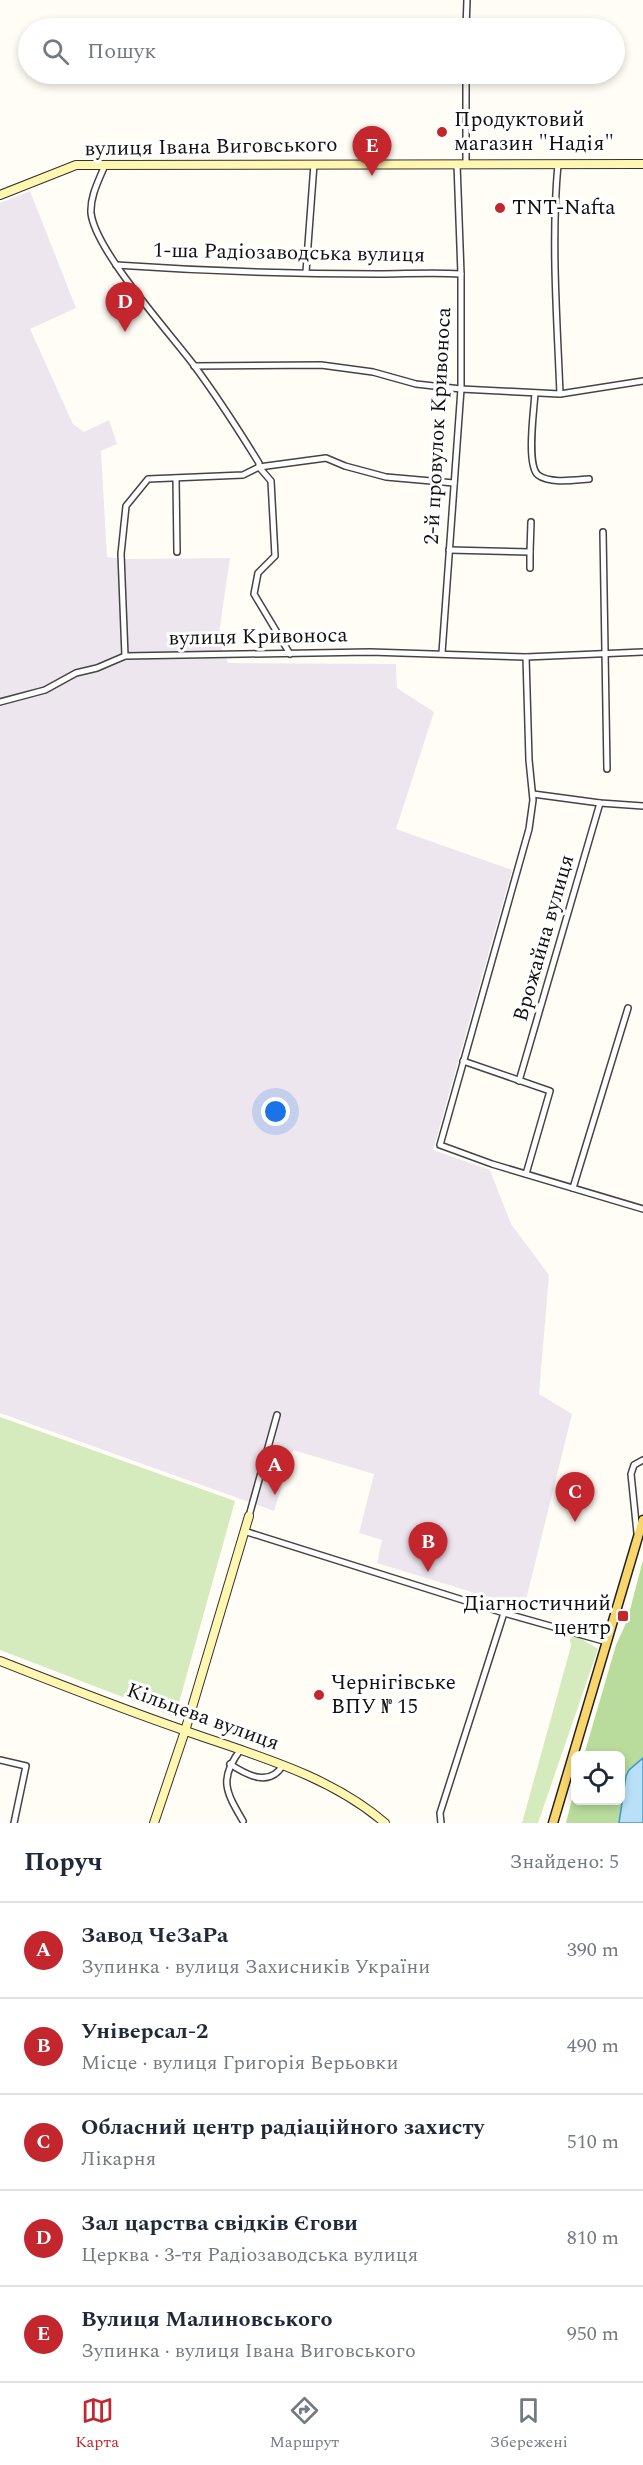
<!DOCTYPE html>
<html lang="uk">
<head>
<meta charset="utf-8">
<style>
	:root { --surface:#fff; --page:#f2f2f3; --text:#1f2937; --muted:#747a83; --line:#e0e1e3; --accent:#c4262e }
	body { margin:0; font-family:Spectral,serif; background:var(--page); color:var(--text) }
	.controls { position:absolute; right:18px; bottom:18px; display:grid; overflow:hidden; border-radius:9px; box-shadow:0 3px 9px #0003 }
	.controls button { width:54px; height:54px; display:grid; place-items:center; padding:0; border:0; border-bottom:2px solid var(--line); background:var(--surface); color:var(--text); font:30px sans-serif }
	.you { position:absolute; left:276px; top:1112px; width:21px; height:21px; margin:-15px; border:4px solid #fff; border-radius:50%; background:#1a73e8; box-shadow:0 0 0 9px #1a73e833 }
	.badge { display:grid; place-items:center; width:39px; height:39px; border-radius:50%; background:var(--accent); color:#fff; font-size:20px; font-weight:700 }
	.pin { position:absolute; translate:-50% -50px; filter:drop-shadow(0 2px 3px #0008) }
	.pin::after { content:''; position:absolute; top:32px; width:21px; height:18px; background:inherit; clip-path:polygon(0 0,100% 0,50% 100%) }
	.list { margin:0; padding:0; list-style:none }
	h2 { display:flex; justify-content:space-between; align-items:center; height:78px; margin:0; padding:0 24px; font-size:26px }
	h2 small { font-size:20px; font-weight:400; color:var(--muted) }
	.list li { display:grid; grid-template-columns:39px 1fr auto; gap:18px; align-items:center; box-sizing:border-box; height:96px; padding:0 24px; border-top:2px solid var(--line) }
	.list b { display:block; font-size:22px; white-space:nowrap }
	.list p { margin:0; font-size:20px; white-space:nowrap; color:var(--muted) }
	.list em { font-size:20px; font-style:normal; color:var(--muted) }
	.icon { flex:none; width:33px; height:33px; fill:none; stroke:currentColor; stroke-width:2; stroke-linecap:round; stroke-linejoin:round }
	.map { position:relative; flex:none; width:643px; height:1823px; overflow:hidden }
	.search { position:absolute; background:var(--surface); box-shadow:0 3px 9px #0003; left:18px; right:18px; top:18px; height:66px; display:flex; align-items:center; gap:15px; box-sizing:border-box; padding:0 21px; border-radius:33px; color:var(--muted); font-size:22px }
	.sheet { height:558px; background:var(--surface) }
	nav { display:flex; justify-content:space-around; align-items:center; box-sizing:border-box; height:84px; border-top:2px solid var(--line); background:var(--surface); font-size:16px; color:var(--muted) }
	nav a { display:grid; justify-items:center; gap:3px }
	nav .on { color:var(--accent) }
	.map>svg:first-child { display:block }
</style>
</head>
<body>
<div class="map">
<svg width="643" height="1823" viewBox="0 0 643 1823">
	<rect width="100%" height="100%" fill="#fffdf5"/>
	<!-- industrial -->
	<path fill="#eee6ef" d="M30,191L76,308L30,329L73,424L84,432L109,420L117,444L101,451L107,557L125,559L230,558L218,640L228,663L396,664L397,688L434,712L396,829L512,870L433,1150L490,1170L511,1224L549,1275L539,1394L572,1414L524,1608L377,1563L382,1540L359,1533L374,1474L293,1450L274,1511L0,1413V203Z"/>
	<!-- green -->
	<g fill="#d5ebbd">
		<path d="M0,1417L235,1501L175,1717L0,1650Z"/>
		<path d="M572,1633L598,1649L538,1823H522L571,1646L570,1640Z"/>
	</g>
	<!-- forest -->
	<path fill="#b9dc9c" d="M643,1560V1758L629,1770L626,1776L619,1823H566L575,1787L576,1800H620V1756L584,1755L616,1645L627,1621Z"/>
	<!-- water -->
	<path fill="#b9e0f7" stroke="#3f96cf" stroke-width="1.5" d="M643,1758V1823H619L626,1776L629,1770Z"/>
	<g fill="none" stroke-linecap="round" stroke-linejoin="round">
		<!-- street casing -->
		<g stroke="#444" stroke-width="8">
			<g id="street">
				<path d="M466,28L467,0"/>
				<path d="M466,164V74"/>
				<path d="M558,164C551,240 557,318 560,394"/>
				<path d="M105,165C99,180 90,196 91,213C95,250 168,331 193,364C216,395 238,429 259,463V467L271,481L275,556L258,573L254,594L290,654"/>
				<path d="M116,265C203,271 291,274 378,274C406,274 433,272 461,274"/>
				<path d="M306,272L314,164"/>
				<path d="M194,366L321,365L373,372L416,384L461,389L560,394L643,381"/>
				<path d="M535,393C534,410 526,465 538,475C550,484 575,480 589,479"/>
				<path d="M176,478L177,552"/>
				<path d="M603,532L607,769"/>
				<path d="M449,550L530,552L531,522"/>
				<path d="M530,552V568"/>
				<path d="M442,653L461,389V274L457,164"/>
				<path d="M125,656L121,554L126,506L148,479L243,475L259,467L326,458L345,466L386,477L454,483"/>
				<path d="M526,657L529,760L533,800L529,829L440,1145L492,1164L643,1209"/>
				<path d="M0,702L45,690L76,673L97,668L125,656L370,652L526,657L643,652"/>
				<path d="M533,794L600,803L643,806"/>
				<path d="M463,1061L550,1091L526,1174"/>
				<path d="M519,1081L600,803"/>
				<path d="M573,1188L628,1008"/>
				<path d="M249,1516L277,1415"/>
				<path d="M244,1531L504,1613L607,1642"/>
				<path d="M637,1533L631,1474L634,1465L643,1460"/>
				<path d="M241,1749C218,1779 226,1792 243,1821"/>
				<path d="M0,1760L26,1766L14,1823"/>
				<path d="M230,1764C248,1776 270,1787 283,1765"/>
				<path d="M441,1823L440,1813L504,1613"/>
			</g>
		</g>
		<!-- secondary casing -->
		<g stroke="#333" stroke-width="10">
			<g id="secondary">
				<path d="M0,195L76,165L643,164"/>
				<path d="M0,1661C61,1685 122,1709 183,1730C253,1755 328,1774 385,1823"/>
				<path d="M154,1823L185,1731L249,1516"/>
			</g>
		</g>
		<!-- primary casing -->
		<g stroke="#222" stroke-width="11">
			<path id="primary" d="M553,1823L643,1520"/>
		</g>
		<!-- street -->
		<use href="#street" stroke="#fff" stroke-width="5"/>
		<!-- secondary -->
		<use href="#secondary" stroke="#fff6b0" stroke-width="8"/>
		<!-- primary -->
		<use href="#primary" stroke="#f9d66b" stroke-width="8"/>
	</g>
	<!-- markers -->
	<g fill="#c4262e" stroke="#fff" stroke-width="2">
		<circle cx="442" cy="132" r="6"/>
		<circle cx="500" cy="208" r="6"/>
		<rect x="617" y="1610" width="12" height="12" rx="3"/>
		<circle cx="319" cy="1695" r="6"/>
	</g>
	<g text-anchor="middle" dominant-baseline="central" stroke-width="6" stroke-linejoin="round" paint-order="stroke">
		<!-- poi labels -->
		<g font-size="21" fill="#111" stroke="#fff" text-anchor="start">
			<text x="454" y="120">Продуктовий<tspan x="454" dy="24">магазин "Надія"</tspan></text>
			<text x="512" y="208">TNT-Nafta</text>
			<text x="611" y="1604" text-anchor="end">Діагностичний<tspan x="611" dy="24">центр</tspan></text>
			<text x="331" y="1683">Чернігівське<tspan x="331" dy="24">ВПУ № 15</tspan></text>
		</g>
		<!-- street labels -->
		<g font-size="21" fill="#111" stroke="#fff">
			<text transform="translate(211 147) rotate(-1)">вулиця Івана Виговського</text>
			<text transform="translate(289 253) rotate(1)">1-ша Радіозаводська вулиця</text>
			<text transform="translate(438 426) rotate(-87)">2-й провулок Кривоноса</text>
			<text transform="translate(258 637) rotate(-1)">вулиця Кривоноса</text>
			<text transform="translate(544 938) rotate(-74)">Врожайна вулиця</text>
			<text transform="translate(203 1717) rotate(20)">Кільцева вулиця</text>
		</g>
	</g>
</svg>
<div class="controls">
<button><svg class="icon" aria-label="locate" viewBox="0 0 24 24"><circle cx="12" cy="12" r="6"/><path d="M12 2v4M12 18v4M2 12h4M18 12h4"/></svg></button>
</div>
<div class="you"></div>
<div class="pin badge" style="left:275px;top:1495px">A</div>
<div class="pin badge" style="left:428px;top:1572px">B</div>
<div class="pin badge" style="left:575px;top:1522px">C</div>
<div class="pin badge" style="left:125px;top:332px">D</div>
<div class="pin badge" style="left:372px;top:176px">E</div>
<div class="search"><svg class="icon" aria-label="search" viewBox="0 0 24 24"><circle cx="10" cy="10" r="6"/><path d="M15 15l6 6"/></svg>Пошук</div>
</div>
<section class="sheet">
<h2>Поруч<small>Знайдено: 5</small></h2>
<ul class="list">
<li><span class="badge">A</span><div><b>Завод ЧеЗаРа</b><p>Зупинка · вулиця Захисників України</p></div><em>390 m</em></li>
<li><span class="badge">B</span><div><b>Універсал-2</b><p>Місце · вулиця Григорія Верьовки</p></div><em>490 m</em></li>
<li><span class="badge">C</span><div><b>Обласний центр радіаційного захисту</b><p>Лікарня</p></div><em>510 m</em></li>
<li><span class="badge">D</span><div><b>Зал царства свідків Єгови</b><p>Церква · 3-тя Радіозаводська вулиця</p></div><em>810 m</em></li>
<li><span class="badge">E</span><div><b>Вулиця Малиновського</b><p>Зупинка · вулиця Івана Виговського</p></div><em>950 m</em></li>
</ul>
</section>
<nav>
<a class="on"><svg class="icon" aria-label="map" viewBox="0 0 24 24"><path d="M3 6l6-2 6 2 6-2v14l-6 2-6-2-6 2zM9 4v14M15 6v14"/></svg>Карта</a>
<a><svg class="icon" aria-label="directions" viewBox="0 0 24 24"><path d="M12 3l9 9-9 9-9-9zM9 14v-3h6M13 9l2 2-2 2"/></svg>Маршрут</a>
<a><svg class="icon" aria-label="saved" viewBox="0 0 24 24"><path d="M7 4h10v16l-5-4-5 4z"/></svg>Збережені</a>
</nav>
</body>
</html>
